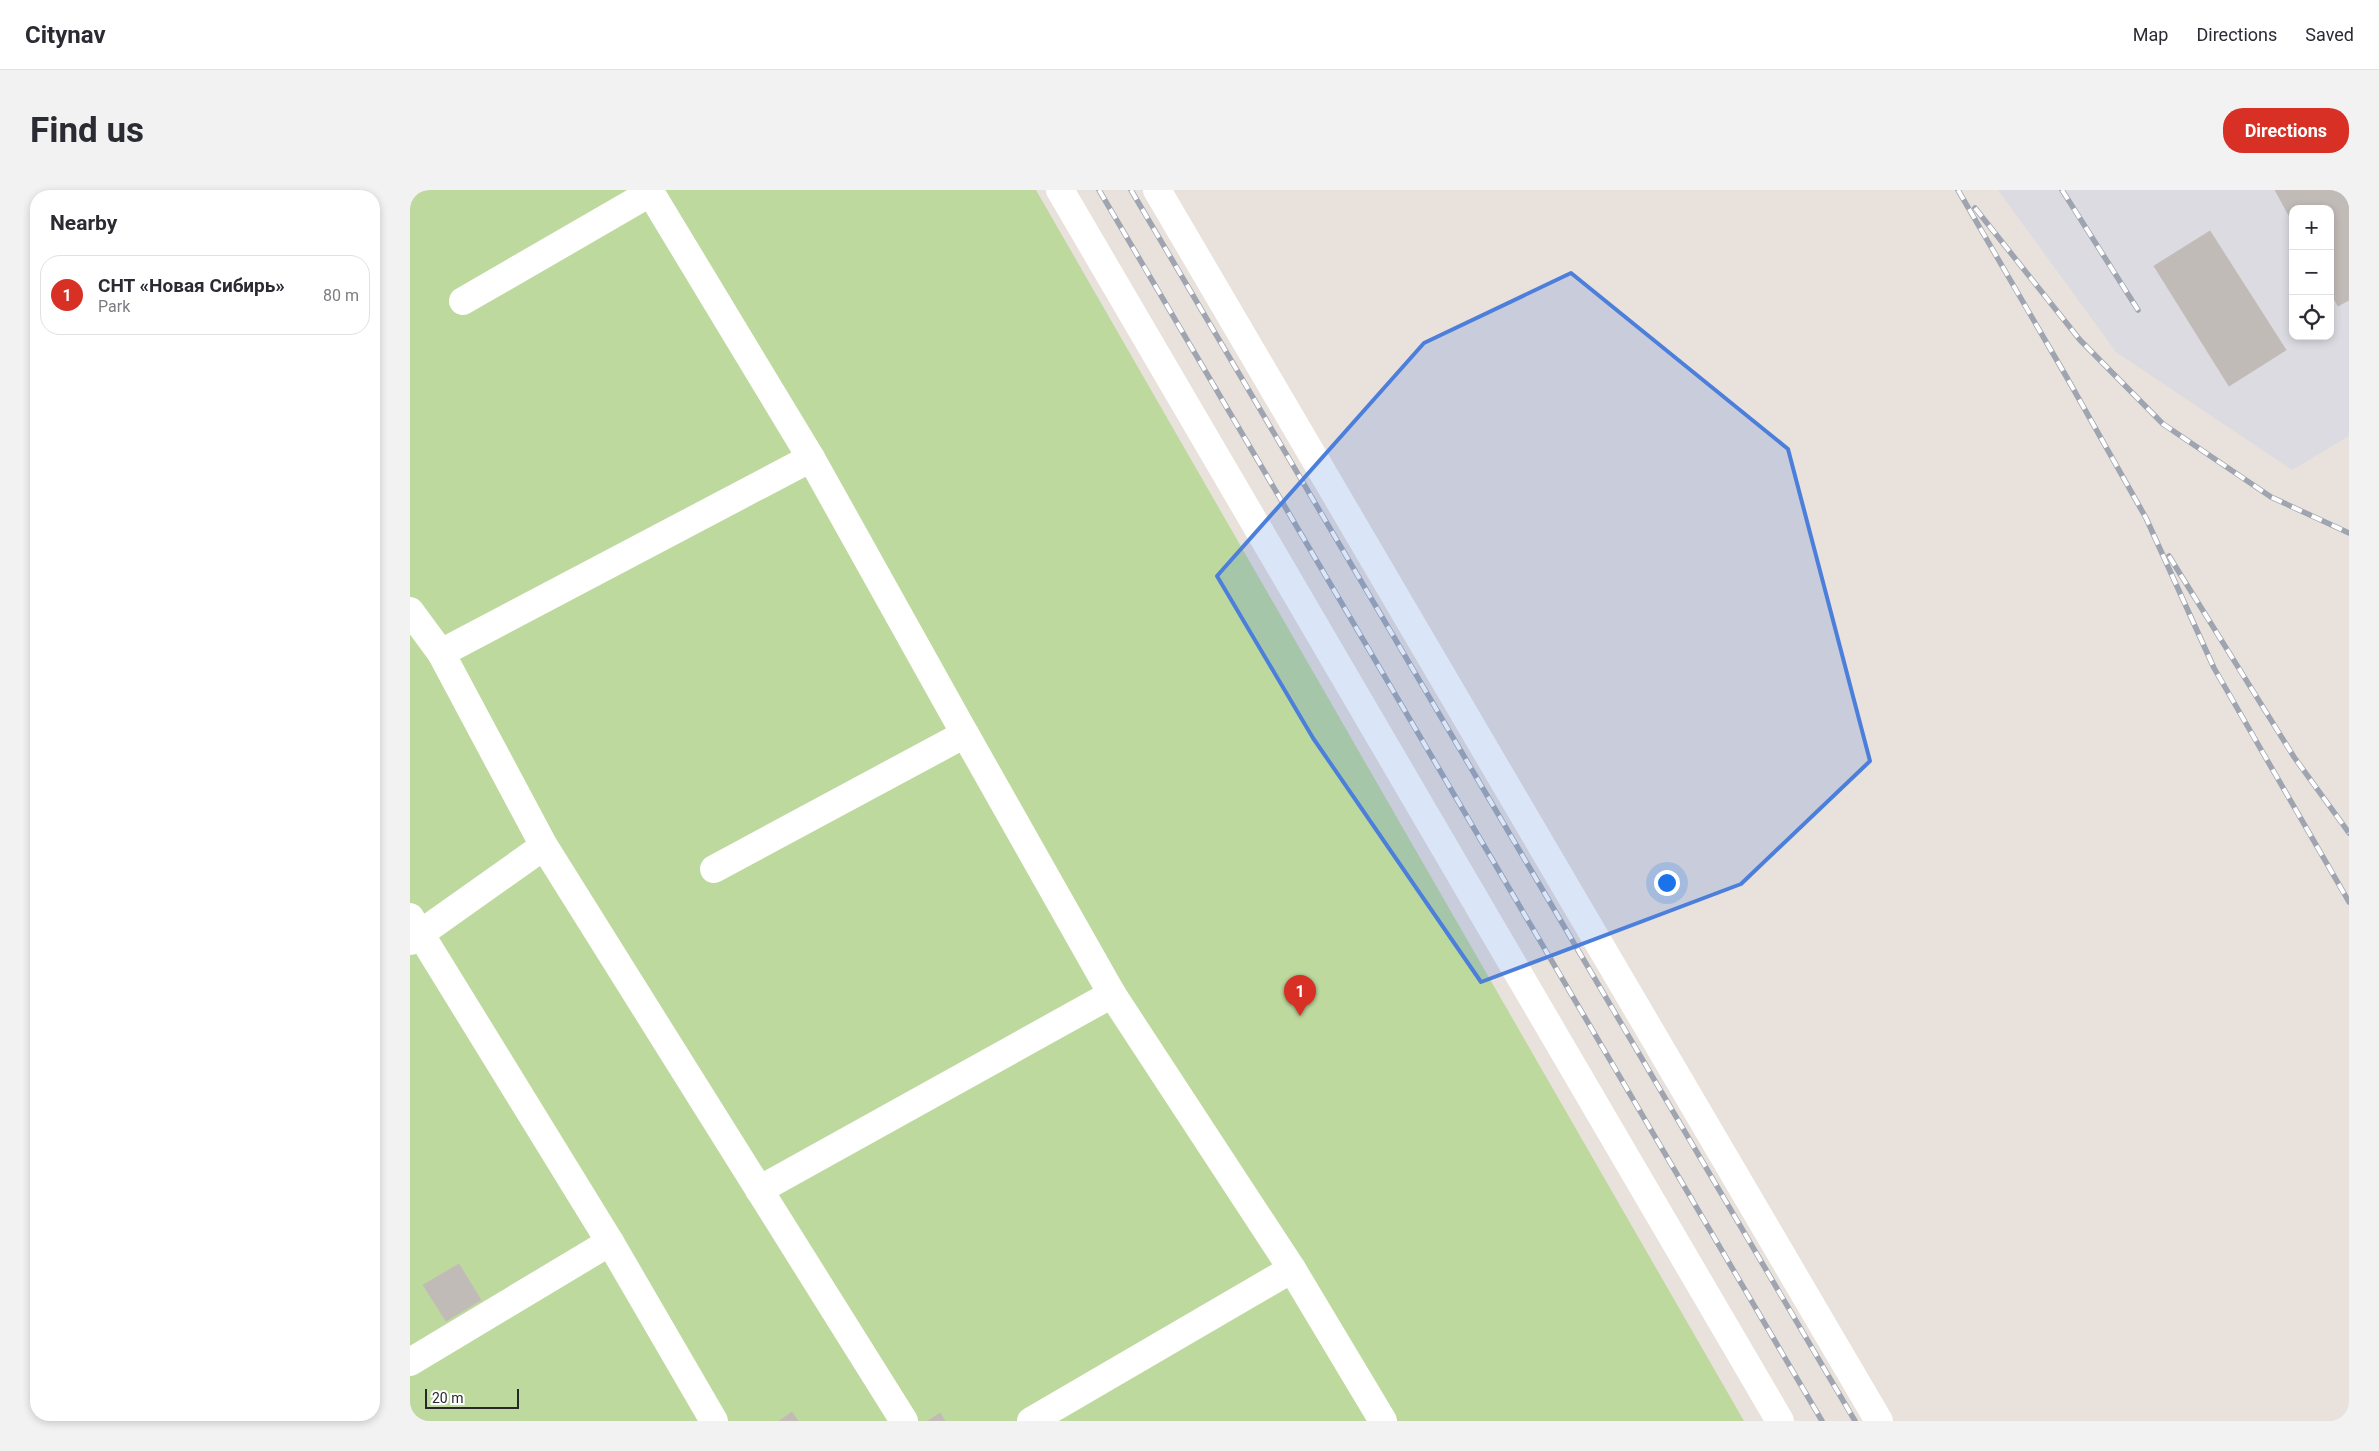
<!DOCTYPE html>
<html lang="en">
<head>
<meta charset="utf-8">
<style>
	:root { --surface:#fff; --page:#f2f2f3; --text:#2b2b33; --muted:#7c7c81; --line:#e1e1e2; --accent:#d93025 }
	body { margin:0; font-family:Roboto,sans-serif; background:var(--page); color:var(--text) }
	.controls { position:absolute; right:15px; top:15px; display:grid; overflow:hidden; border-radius:10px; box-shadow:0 2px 8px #0003 }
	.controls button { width:45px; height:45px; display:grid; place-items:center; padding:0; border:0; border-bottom:1px solid var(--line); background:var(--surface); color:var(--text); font:25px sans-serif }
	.scale { position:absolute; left:15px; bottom:12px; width:94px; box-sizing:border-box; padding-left:5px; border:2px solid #282828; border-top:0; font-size:14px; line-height:18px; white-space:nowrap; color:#282828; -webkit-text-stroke:4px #fff; paint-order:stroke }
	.you { position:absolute; left:1256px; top:692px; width:18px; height:18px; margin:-12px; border:4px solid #fff; border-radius:50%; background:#1a73e8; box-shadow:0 0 0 8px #1a73e833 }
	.badge { display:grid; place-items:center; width:32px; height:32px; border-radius:50%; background:var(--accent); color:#fff; font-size:16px; font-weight:700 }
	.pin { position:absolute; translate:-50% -41px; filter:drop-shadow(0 1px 2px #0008) }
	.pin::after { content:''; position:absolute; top:26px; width:18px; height:15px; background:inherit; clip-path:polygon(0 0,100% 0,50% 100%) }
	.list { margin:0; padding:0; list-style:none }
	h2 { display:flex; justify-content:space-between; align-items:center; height:65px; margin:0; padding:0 20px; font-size:21px }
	h2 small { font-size:16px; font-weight:400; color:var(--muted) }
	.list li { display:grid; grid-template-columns:32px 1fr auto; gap:15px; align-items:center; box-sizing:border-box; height:80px; margin:0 10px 10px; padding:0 10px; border:1px solid var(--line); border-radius:20px }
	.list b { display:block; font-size:19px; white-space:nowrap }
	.list p { margin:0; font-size:16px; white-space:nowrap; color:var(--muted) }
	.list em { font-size:16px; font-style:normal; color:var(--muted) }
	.icon { flex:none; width:28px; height:28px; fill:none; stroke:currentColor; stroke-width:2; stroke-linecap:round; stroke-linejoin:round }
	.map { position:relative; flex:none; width:1939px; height:1231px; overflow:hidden; border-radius:20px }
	header { display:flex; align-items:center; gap:30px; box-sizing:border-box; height:70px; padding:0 25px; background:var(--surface); border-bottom:1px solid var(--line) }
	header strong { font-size:24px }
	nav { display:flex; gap:28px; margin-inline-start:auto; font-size:18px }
	.intro { display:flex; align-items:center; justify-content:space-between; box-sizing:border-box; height:120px; padding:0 30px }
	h1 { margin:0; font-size:35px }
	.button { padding:12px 22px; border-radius:20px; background:var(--accent); color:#fff; font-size:18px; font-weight:700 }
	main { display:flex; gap:30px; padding:0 30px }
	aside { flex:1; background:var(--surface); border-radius:20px; box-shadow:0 2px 8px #0003 }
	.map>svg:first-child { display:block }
</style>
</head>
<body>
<header>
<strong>Citynav</strong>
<nav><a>Map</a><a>Directions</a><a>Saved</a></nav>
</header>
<div class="intro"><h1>Find us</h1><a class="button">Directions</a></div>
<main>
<aside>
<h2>Nearby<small></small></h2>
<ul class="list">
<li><span class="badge">1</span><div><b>СНТ «Новая Сибирь»</b><p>Park</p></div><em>80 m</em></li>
</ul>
</aside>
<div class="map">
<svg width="1939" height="1231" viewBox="0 0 1939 1231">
	<rect width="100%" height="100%" fill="#e9e1db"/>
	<!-- industrial -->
	<path fill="#dcdbe2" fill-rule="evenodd" d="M1588,0H1939V246L1882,280L1706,162ZM1883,19H1920V146H1883Z"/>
	<!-- green -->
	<path fill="#bdd99e" d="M0,0H626L1334,1231H0Z"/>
	<!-- building -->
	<g fill="#c1bbb8" stroke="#c4bcb6">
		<path d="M1865,0H1931L1939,14V110L1928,116L1920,101V19H1883V33Z"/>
		<path d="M1800,41L1876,160L1819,196L1744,76Z"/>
		<path d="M49,1074L71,1110L36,1131L13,1095Z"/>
		<path d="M382,1222L388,1231H369Z"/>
		<path d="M530,1223L535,1231H518Z"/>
	</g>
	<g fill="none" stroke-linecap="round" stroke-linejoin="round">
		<!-- minor -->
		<g stroke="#fff" stroke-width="28">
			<path d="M239,0L401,268L555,544L304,679"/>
			<path d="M650,0L1370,1231"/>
			<path d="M747,0L1469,1231"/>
			<path d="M53,111L240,3"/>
			<path d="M0,421L31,463L134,656L494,1231"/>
			<path d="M31,463L401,268"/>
			<path d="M555,544L702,804L882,1079L973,1231"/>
			<path d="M0,727L200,1052L304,1231"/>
			<path d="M0,751L134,656"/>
			<path d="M349,1000L702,804"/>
			<path d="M0,1172L200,1052"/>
			<path d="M621,1231L882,1079"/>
		</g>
		<!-- rail casing -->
		<g stroke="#9fa5b0" stroke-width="5.5">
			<g id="rail">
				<path d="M689,0L1412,1231"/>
				<path d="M721,0L1445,1231"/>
				<path d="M1548,0L1656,186L1736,328L1804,478L1939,712"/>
				<path d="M1652,0L1728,120"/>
				<path d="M1565,18L1670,150L1753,234L1861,307L1939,343"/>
				<path d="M1759,366L1884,567L1939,643"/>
			</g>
		</g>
		<!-- rail -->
		<use href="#rail" stroke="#fff" stroke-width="4" stroke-dasharray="11" stroke-linecap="butt"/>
	</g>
	<!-- marked area -->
	<path fill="#4c7fdb" fill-opacity="0.2" stroke="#4c7fdb" stroke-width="4" stroke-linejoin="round" d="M1161,83L1378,259L1460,571L1331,694L1071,792L903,548L807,386L1014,153Z"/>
</svg>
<div class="controls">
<button>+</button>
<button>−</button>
<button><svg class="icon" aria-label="locate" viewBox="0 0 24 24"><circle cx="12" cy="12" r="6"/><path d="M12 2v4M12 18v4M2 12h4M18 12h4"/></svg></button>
</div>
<div class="scale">20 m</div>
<div class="you"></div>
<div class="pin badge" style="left:890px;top:826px">1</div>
</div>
</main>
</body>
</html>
